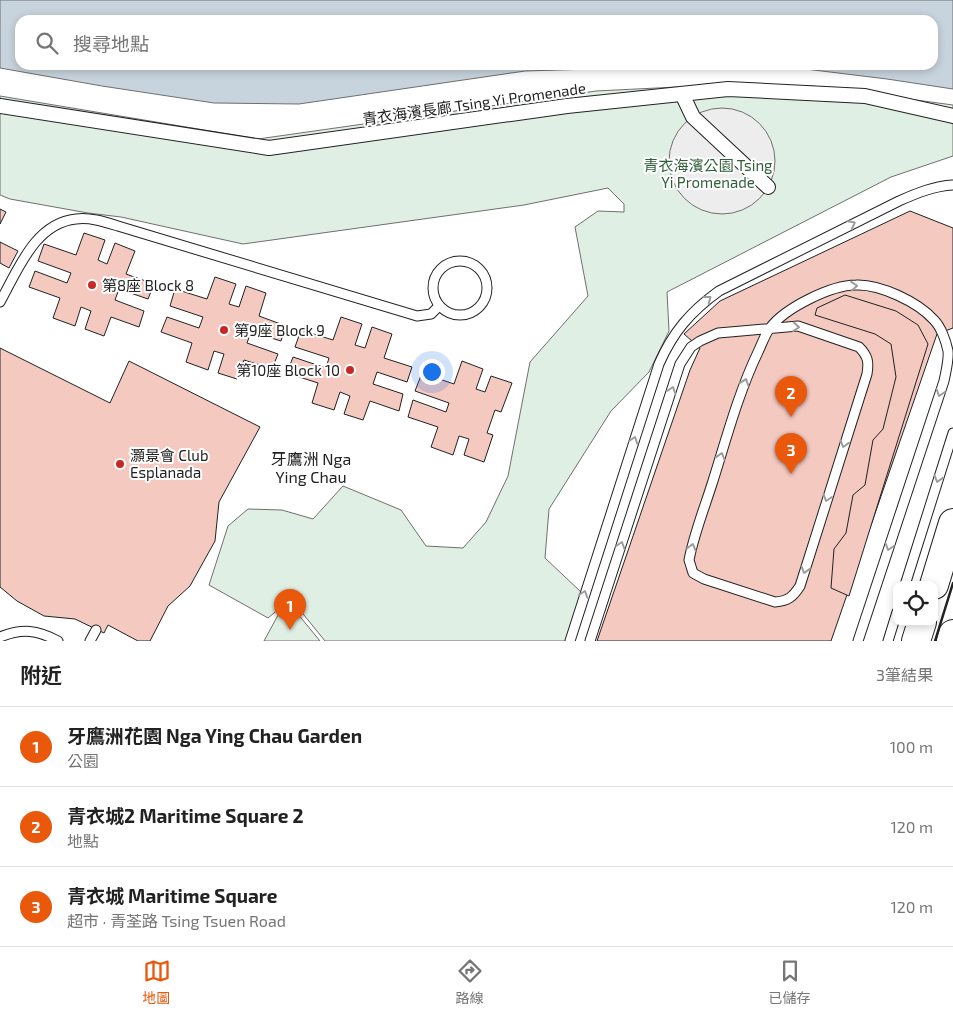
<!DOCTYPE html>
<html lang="zh-TW">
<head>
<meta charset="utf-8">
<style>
	:root { --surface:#fff; --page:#f6f6f6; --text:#222; --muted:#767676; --line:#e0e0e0; --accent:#ea580c }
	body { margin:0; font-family:"Exo 2","Noto Sans TC",sans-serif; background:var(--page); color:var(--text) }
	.controls { position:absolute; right:15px; bottom:15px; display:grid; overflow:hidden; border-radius:10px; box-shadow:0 2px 8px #0003 }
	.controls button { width:45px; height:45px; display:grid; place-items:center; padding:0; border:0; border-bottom:1px solid var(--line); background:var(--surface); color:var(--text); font:25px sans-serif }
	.you { position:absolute; left:431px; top:371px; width:18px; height:18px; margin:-12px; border:4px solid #fff; border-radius:50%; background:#1a73e8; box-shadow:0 0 0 8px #1a73e833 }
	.badge { display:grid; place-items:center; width:32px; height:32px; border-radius:50%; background:var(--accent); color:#fff; font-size:16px; font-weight:700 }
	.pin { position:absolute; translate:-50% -41px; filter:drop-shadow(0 1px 2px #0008) }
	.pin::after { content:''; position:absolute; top:26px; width:18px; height:15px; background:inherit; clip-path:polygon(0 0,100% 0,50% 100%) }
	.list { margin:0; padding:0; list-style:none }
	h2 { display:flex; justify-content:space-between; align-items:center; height:65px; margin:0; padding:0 20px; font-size:21px }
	h2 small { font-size:16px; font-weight:400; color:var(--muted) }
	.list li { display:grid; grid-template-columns:32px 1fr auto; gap:15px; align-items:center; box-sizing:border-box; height:80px; padding:0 20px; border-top:1px solid var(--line) }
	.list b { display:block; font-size:19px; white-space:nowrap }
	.list p { margin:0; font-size:16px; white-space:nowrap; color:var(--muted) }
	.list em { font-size:16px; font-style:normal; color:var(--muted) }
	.icon { flex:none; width:28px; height:28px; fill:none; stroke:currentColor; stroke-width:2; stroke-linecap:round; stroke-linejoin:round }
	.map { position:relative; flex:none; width:953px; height:641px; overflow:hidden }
	.search { position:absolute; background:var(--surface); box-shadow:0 2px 8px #0003; left:15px; right:15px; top:15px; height:55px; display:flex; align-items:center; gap:12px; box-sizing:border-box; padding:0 18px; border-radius:15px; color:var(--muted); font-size:19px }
	.sheet { height:305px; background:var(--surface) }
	nav { display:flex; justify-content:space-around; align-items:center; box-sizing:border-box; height:70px; border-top:1px solid var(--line); background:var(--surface); font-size:14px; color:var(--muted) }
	nav a { display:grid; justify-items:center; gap:2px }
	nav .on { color:var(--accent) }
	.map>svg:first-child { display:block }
</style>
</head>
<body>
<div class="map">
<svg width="953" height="641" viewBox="0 0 953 641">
	<rect width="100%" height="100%" fill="#fff"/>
	<!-- green -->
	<path fill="#e0efe3" stroke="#6f6f6f" d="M697,86H812L953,105V156L891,177L667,292L669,331L649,372L611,411L549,509L545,558L581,592L568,641H325L291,599L288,602L320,641H264L277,617L286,603L268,618L209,585L228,526L248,509L282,510L313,519L343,486L401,510L426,546L463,548L486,522L508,476L530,362L588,296L575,227L598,211L624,212V204L608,188L524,205L243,244L121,217L88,213L10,199L0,195V96L258,139L596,91Z"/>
	<!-- parking -->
	<circle fill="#ededed" stroke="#6f6f6f" cx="722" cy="161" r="53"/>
	<!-- water -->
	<path fill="#c7d3dd" stroke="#6f6f6f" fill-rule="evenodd" d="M0,0H953V89L887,79L781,66L661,67L525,71L299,104L214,103L102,86L0,68ZM20,20H933V65H20Z"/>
	<!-- building -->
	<g fill="#f3c9c0" stroke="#222">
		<path d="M0,209L6,212L0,224Z"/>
		<path d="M910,211L953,228V328L937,334L831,641H597L690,370L700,348L684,334L720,301Z"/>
		<path d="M84,233L105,240L98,260L107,264L115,243L135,251L126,274L154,284L148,299L119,289L115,300L144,311L139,327L111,317L104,336L85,329L91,311L81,307L75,326L53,318L60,298L29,287L35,271L67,283L71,273L38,261L44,244L76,255Z"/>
		<path d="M0,242L18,251L9,268L0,263Z"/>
		<path d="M215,277L236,284L229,304L239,307L246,286L266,293L259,316L286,326L281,341L251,332L247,343L278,354L272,369L244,360L237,379L218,373L224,354L214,351L208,370L186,362L192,343L161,332L167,317L199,328L203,317L170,306L175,289L207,299Z"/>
		<path d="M845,295L896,311L918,325L928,344L849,596L831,588L834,549L846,533L853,495L865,485L873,440L883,429L896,377L891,344L875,334L815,315L817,308Z"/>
		<path d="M341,317L362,324L355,345L365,348L372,327L392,334L384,358L412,367L407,382L377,372L373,384L403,394L399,411L370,401L363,420L344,414L350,396L340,392L334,410L312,403L318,383L287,373L293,357L326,368L329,358L295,347L301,330L333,340Z"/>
		<path d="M0,348L110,403L129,361L260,427L219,502L215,541L190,586L168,606L150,641H138L108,625L104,633L75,619L44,616L17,601L0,587Z"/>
		<path d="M462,361L483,369L476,389L485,392L491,376L512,383L501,412L495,410L487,433L493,435L484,462L464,455L469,439L459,436L453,455L431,447L438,427L408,417L413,400L446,412L449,403L415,391L422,373L454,384Z"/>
	</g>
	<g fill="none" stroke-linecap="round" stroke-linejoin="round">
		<!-- service casing -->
		<g stroke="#222" stroke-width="11">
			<g id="service">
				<circle cx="460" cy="288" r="27"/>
				<path d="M0,302C18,270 35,223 76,219C90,217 105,222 118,226L417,316L431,314L439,306"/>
				<path d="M905,585L953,433"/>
				<path d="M0,637C23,628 37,630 58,641"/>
				<path d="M90,641L96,630"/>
				<path d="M570,641L659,364C673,332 690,312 719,291L899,201C917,193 934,186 953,185"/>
				<path d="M590,641L680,364L691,347L700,341L718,333L730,332L798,326L859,347C868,356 869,362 867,374L800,586C793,597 788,601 775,602L704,579L693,573L689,560C694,534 704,509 712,484C726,440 738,394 758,352C762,344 765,334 770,328C785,308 831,285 856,285C880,284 918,302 934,320C941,327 946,341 948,351C949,360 946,371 944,381L858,641"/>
				<path d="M888,641L897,612"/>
			</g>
		</g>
		<!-- pedestrian casing -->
		<g stroke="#222" stroke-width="16">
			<g id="pedestrian">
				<path d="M682,94L693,117L768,187"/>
				<path d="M0,106L269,148L567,106L728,89L865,96L953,116"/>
			</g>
		</g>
		<!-- primary casing -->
		<g stroke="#222" stroke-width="30">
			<g id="primary">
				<path d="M934,585L953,523"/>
				<path d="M916,641L922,622"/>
				<path d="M951,641L953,634"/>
			</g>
		</g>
		<!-- service -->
		<use href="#service" stroke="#fff" stroke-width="9"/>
		<!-- pedestrian -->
		<use href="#pedestrian" stroke="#fff" stroke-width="14"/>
		<!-- primary -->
		<use href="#primary" stroke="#fff" stroke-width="28"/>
		<!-- wall -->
		<path stroke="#222" stroke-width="2.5" d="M935,641L953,583"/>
	</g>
	<!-- one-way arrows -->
	<defs><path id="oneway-chevron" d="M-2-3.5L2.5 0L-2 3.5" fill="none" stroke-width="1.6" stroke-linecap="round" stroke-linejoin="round" transform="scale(1.25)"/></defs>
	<g stroke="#9c9c9c">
		<use href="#oneway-chevron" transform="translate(852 224) rotate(-27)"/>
		<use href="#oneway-chevron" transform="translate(854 286) rotate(-4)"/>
		<use href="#oneway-chevron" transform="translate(708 299) rotate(-38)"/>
		<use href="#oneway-chevron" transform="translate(796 327) rotate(4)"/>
		<use href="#oneway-chevron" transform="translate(745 382) rotate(-71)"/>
		<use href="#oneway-chevron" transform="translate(672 390) rotate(-72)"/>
		<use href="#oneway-chevron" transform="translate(940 393) rotate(108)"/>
		<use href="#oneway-chevron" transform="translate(634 440) rotate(-72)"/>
		<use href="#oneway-chevron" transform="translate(844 444) rotate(107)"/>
		<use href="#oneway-chevron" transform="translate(721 456) rotate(-73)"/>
		<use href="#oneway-chevron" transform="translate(938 479) rotate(107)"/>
		<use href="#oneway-chevron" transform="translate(827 498) rotate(108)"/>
		<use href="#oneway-chevron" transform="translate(621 545) rotate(-72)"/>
		<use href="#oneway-chevron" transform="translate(692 547) rotate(-75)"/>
		<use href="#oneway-chevron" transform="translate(889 547) rotate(108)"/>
		<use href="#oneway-chevron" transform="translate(805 570) rotate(107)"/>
		<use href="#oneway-chevron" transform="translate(584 594) rotate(-72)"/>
	</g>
	<!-- markers -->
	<g fill="#c62828" stroke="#fff" stroke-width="2">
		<circle cx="92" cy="285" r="5"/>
		<circle cx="224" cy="330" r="5"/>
		<circle cx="350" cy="370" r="5"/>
		<circle cx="120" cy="464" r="5"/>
	</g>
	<g text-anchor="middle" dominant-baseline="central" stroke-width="4" stroke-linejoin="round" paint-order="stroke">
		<!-- street labels -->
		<g font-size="15" fill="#222" stroke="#fff">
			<text transform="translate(474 103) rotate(-8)">青衣海濱長廊 Tsing Yi Promenade</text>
		</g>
		<!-- park labels -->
		<g font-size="15" fill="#2f5e38" stroke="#fff">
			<text x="708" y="165">青衣海濱公園 Tsing<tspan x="708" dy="17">Yi Promenade</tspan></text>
		</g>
		<!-- poi labels -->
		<g font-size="15" fill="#222" stroke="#fff" text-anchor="start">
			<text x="102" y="285">第8座 Block 8</text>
			<text x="234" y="330">第9座 Block 9</text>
			<text x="340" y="370" text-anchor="end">第10座 Block 10</text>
			<text x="130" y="455">灝景會 Club<tspan x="130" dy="17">Esplanada</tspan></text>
		</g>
		<!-- neighbourhood labels -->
		<g font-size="16" fill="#222" stroke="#fff">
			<text x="311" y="458">牙鷹洲 Nga<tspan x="311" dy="18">Ying Chau</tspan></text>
		</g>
	</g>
</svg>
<div class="controls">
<button><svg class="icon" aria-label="locate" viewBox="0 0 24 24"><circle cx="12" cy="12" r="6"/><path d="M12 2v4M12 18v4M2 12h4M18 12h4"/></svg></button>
</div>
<div class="you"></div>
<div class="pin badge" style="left:290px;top:630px">1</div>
<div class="pin badge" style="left:791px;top:417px">2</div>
<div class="pin badge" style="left:791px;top:474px">3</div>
<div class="search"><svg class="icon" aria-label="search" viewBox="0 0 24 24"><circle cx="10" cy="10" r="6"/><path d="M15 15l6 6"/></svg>搜尋地點</div>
</div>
<section class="sheet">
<h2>附近<small>3筆結果</small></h2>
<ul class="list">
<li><span class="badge">1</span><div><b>牙鷹洲花園 Nga Ying Chau Garden</b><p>公園</p></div><em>100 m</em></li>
<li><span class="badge">2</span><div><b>青衣城2 Maritime Square 2</b><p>地點</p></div><em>120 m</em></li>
<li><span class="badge">3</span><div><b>青衣城 Maritime Square</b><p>超市 · 青荃路 Tsing Tsuen Road</p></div><em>120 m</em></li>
</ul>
</section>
<nav>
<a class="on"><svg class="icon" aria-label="map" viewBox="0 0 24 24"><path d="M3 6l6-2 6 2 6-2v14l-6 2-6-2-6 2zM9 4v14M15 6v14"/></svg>地圖</a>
<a><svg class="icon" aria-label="directions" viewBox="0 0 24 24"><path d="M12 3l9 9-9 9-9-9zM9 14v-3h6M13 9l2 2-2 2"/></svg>路線</a>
<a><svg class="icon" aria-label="saved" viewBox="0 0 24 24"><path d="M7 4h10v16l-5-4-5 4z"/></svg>已儲存</a>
</nav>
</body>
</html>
